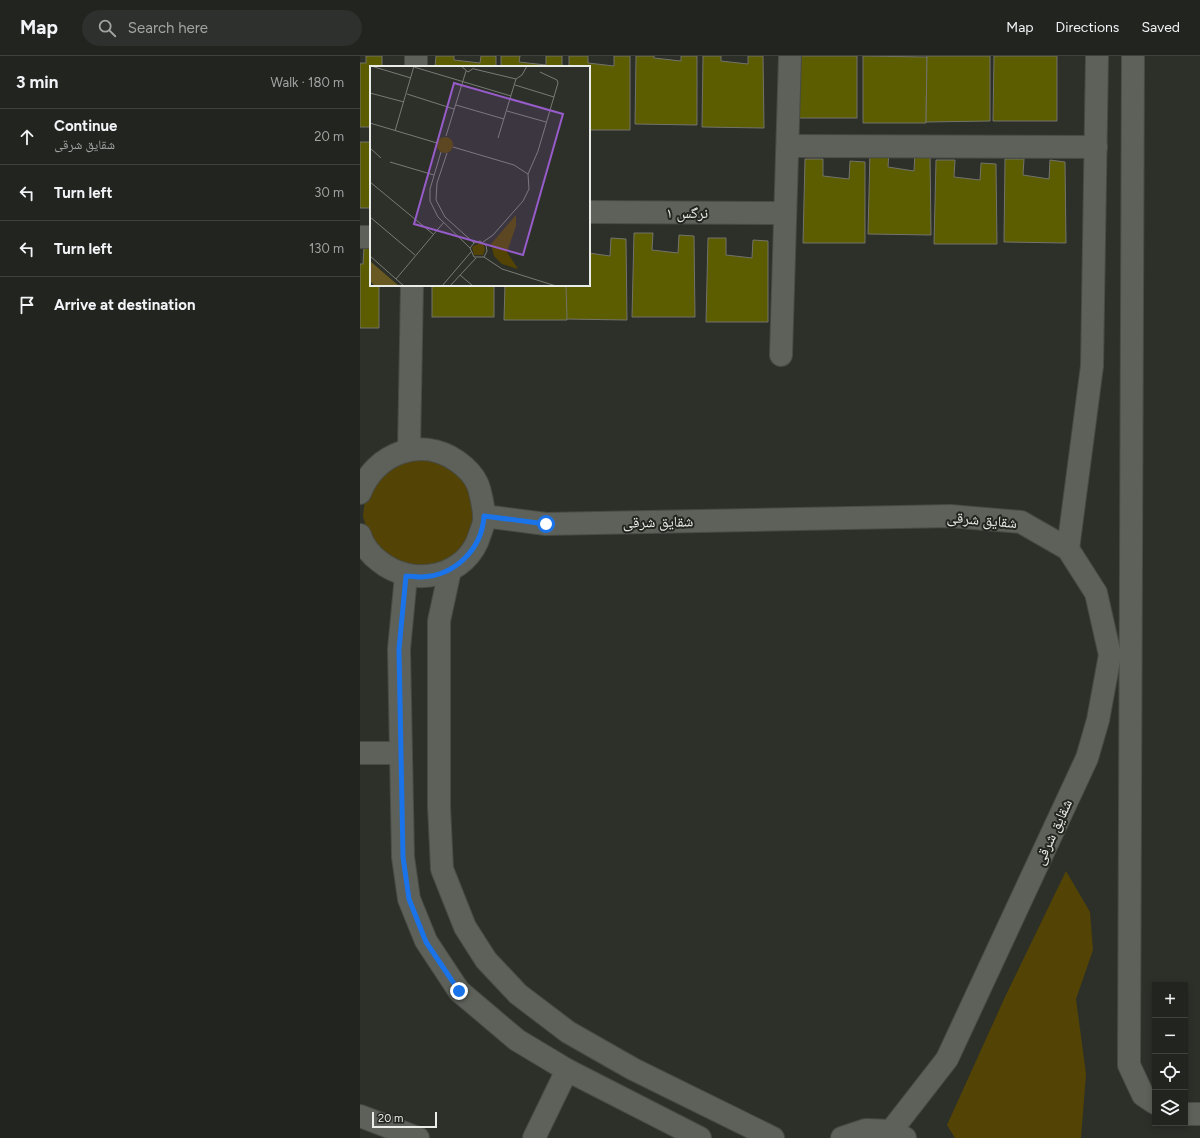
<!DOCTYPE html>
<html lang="en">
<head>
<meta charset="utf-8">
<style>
	:root { --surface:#21241f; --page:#2d302c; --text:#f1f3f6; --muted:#a2a4a4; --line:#3e413d }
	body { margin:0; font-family:Figtree,"Noto Naskh Arabic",sans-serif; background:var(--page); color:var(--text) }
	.controls { position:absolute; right:12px; bottom:12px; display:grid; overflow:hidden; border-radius:0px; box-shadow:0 2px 6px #0003 }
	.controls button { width:36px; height:36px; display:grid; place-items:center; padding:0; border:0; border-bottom:1px solid var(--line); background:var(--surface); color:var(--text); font:20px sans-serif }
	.scale { position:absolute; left:12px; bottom:10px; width:65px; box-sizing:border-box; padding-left:4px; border:2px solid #eaece8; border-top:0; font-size:11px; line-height:14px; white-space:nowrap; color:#eaece8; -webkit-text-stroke:3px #23261f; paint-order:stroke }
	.stop { position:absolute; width:12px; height:12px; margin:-9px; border:3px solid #1a73e8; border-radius:50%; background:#fff }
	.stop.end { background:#1a73e8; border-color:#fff; box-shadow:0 1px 4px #0008 }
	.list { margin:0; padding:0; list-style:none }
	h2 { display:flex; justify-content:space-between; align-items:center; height:52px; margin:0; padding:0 16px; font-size:17px }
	h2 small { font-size:13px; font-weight:400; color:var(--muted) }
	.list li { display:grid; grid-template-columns:26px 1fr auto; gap:12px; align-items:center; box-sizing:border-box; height:56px; padding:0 16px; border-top:1px solid var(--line) }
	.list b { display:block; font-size:15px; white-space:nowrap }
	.list p { margin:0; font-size:13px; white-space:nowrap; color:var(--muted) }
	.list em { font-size:13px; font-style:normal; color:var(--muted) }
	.icon { flex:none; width:22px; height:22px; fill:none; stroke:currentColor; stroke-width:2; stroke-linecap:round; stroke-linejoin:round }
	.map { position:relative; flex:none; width:840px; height:1082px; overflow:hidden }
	header { display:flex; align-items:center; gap:24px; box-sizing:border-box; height:56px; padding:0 20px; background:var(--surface); border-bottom:1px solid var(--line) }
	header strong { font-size:19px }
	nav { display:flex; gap:22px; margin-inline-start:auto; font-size:14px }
	.search { width:280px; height:36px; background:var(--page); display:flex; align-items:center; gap:10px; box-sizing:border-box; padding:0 14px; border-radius:22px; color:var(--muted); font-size:15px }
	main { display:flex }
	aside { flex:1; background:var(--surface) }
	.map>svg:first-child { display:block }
</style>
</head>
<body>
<header>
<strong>Map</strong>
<div class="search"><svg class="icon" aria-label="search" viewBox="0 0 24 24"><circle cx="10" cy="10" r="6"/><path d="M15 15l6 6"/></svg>Search here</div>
<nav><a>Map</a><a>Directions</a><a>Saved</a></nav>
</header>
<main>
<aside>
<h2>3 min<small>Walk · 180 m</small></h2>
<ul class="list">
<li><svg class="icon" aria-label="ahead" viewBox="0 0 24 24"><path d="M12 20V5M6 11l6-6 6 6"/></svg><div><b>Continue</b><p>شقایق شرقی</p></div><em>20 m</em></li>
<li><svg class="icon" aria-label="left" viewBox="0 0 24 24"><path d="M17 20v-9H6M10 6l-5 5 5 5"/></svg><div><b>Turn left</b></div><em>30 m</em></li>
<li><svg class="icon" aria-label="left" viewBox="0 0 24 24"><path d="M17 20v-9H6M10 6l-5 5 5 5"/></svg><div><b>Turn left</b></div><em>130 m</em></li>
<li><svg class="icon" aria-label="arrive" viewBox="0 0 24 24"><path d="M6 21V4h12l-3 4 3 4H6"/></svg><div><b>Arrive at destination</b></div></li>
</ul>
</aside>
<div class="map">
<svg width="840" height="1082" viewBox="0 0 840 1082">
	<rect width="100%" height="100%" fill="#2c3029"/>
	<!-- green -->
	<g fill="#534305">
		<path d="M38,403L85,405L110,430L117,480L76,514L32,506L8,478L3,460L5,444L11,425Z"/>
		<path d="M706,815L730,856L733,894L716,943L726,1018L721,1082H595L587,1069L645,941Z"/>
	</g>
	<!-- building -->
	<g fill="#5c5d01" stroke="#73736b">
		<path d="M6,0H22V11H11V71H0V7H6Z"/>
		<path d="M76,0H94V4L120,7L121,0H136V11H75Z"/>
		<path d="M141,0H160L159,6L186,9V0H202V11H141Z"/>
		<path d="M209,0H228V7L254,10V0H270V74H229V11H209Z"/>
		<path d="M276,0H294V2L321,5V0H337V69L275,68Z"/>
		<path d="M343,0H361V5L388,8V0H403L404,72L342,71Z"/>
		<rect x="433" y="0" width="64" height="62"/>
		<path d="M503,0L567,1L566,67H503Z"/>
		<path d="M567,0H630V65L566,66Z"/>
		<path d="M634,0H697V65H633Z"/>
		<rect x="0" y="86" width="11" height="66"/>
		<path d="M510,95H529L528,111L554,115L555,97L570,98L571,179L508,178Z"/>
		<path d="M445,103H463V120L489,123L490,105L505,106V187H443Z"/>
		<path d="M645,103H664L663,119L689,123L690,104L705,106L706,187L644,186Z"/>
		<path d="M576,104H595L594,121L620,124L621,107L636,108L637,188H574Z"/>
		<path d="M274,177H293L292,194L318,197L319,179L334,180L335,261H272Z"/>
		<path d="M251,182L266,183L267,264L204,263L205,229H229V197L250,200Z"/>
		<path d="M348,182H366V199L392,202L393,184L408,185V266H346Z"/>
		<path d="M4,191H11V229H19V272H0V208H3Z"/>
		<rect x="72" y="229" width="62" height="32"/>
		<path d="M145,229H206L207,264H144Z"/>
	</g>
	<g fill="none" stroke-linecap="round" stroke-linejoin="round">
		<!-- minor casing -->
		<g stroke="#484b45" stroke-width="24">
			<g id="minor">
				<path d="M773,0L769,1009L783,1039L795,1047"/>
				<path d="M56,11V0"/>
				<path d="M428,90L736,91"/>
				<path d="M229,156L425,157"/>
				<path d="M0,181H11"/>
				<path d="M421,299L430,0"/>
				<path d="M49,394L52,229"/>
				<path d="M0,437C15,397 61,380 97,405C104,410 113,418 117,427C120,433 124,453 124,460C125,466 122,472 120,478C108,521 53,533 19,505C11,499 3,489 0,479"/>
				<path d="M124,460L186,468L590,460L661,466L708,493L736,537L750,599L738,664L727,702L587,1003L531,1075"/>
				<path d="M708,493L732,310L737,0"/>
				<path d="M90,514L79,565V750L82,813L105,871L126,904L158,938L208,976L273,1013L413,1082"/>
				<path d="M46,520L39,593L43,801L49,843L66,885L99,935L157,984L207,1014L340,1082"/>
				<path d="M0,697H41"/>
				<path d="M825,1058H840"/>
				<path d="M0,1060L58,1082"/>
				<path d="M174,1082L207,1014"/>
				<path d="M482,1082L506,1074L531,1075L545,1082"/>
			</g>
		</g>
		<!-- minor -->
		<use href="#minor" stroke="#5d6159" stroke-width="22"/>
	</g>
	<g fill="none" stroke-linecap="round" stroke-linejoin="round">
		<!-- route -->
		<path stroke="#1a73e8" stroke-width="5" d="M99,935L66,886L49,843L43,801L39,593L46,520C51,520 56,521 61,521C95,520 122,493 124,460L186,468"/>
	</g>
	<g text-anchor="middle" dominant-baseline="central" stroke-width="4" stroke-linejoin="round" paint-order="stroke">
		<!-- street labels -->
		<g font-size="15" fill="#eaece8" stroke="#23261f">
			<text x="327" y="157">نرگس ۱</text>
			<text transform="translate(622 464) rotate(5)">شقایق شرقی</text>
			<text transform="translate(298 466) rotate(-1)">شقایق شرقی</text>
			<text transform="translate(693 776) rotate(-65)">شقایق شرقی</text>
		</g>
	</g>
	<!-- overview -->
	<g transform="translate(10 10)">
		<rect width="220" height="220" fill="#2c3029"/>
		<path d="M67 79a8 8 0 1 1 16 0a8 8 0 1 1-16 0ZM146,149V160L137,186L148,203L132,198L124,190L121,178ZM109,177L114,179L115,184L113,189H104L102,181Z" fill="#534305"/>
		<path d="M0,195L29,220H5L0,215Z" fill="#685821"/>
		<path fill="none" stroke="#787b75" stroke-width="1" d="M1,0L41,12M91,0L98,6L104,2M44,1L141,30M104,3L146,13M145,19L184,31M0,27L34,36M37,28L84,43M86,39L134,53M137,45L176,56M0,57L67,77M25,65L44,0M76,70L96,5M128,72L146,13L152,9L157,0M83,81L144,99L158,108L159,123L153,135L123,169L113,176M0,82L11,92M71,86L60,123V135L68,151L100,182M77,87L67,117L66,134L75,151L104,177M20,96L64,109M158,108L168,85L188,17L187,14L170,6M0,116L63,168M0,151L45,189M0,190L34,220M114,191L117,185L116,179L110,175L104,177L100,182L104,191H114L132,203L186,220M90,209L103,220M26,213L74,156M72,220L101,186M80,220L106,192"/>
		<path fill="#975cc9" fill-opacity="0.15" stroke="#975cc9" stroke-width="2" d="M84,17L193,48L153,189L44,158Z"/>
		<rect width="220" height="220" fill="none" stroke="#eaece8" stroke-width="2"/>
	</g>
</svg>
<div class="controls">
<button>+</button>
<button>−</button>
<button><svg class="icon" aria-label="locate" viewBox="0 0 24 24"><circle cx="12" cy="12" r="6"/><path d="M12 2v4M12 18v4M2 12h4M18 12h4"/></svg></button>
<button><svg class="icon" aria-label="layers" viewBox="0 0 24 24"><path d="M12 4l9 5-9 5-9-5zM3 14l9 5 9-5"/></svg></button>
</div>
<div class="scale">20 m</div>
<div class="stop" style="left:186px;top:468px"></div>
<div class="stop end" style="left:99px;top:935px"></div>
</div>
</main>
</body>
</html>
